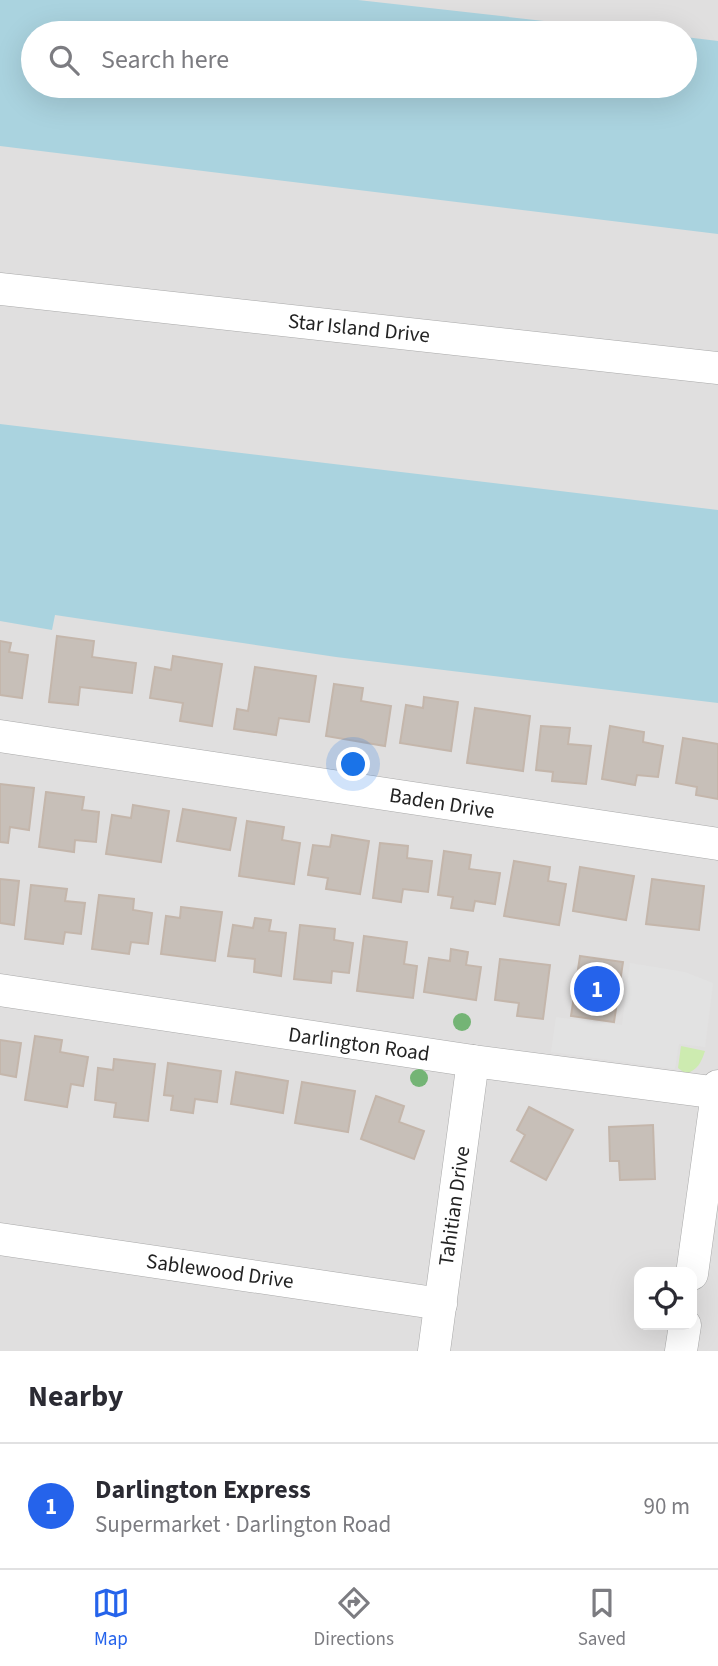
<!DOCTYPE html>
<html lang="en">
<head>
<meta charset="utf-8">
<style>
	:root { --surface:#fff; --page:#f7f7f7; --text:#2b2b33; --muted:#7c7c81; --line:#e1e1e2; --accent:#2563eb }
	body { margin:0; font-family:"Source Sans 3",sans-serif; background:var(--page); color:var(--text) }
	.controls { position:absolute; right:21px; bottom:21px; display:grid; overflow:hidden; border-radius:14px; box-shadow:0 7px 28px #0002 }
	.controls button { width:63px; height:63px; display:grid; place-items:center; padding:0; border:0; border-bottom:2px solid var(--line); background:var(--surface); color:var(--text); font:35px sans-serif }
	.you { position:absolute; left:354px; top:765px; width:24px; height:24px; margin:-18px; border:5px solid #fff; border-radius:50%; background:#1a73e8; box-shadow:0 0 0 10px #1a73e833 }
	.badge { display:grid; place-items:center; width:46px; height:46px; border-radius:50%; background:var(--accent); color:#fff; font-size:23px; font-weight:700 }
	.pin { position:absolute; translate:-50% -50%; border:4px solid #fff; box-shadow:0 2px 7px #0006 }
	.list { margin:0; padding:0; list-style:none }
	h2 { display:flex; justify-content:space-between; align-items:center; height:91px; margin:0; padding:0 28px; font-size:30px }
	h2 small { font-size:23px; font-weight:400; color:var(--muted) }
	.list li { display:grid; grid-template-columns:46px 1fr auto; gap:21px; align-items:center; box-sizing:border-box; height:126px; padding:0 28px; border-top:2px solid var(--line) }
	.list b { display:block; font-size:26px; white-space:nowrap }
	.list p { margin:0; font-size:23px; white-space:nowrap; color:var(--muted) }
	.list em { font-size:23px; font-style:normal; color:var(--muted) }
	.icon { flex:none; width:38px; height:38px; fill:none; stroke:currentColor; stroke-width:2; stroke-linecap:round; stroke-linejoin:round }
	.map { position:relative; flex:none; width:718px; height:1351px; overflow:hidden }
	.search { position:absolute; background:var(--surface); box-shadow:0 7px 28px #0002; left:21px; right:21px; top:21px; height:77px; display:flex; align-items:center; gap:18px; box-sizing:border-box; padding:0 24px; border-radius:38px; color:var(--muted); font-size:26px }
	.sheet { height:217px; background:var(--surface) }
	nav { display:flex; justify-content:space-around; align-items:center; box-sizing:border-box; height:98px; border-top:2px solid var(--line); background:var(--surface); font-size:19px; color:var(--muted) }
	nav a { display:grid; justify-items:center; gap:4px }
	nav .on { color:var(--accent) }
	.map>svg:first-child { display:block }
</style>
</head>
<body>
<div class="map">
<svg width="718" height="1351" viewBox="0 0 718 1351">
	<rect width="100%" height="100%" fill="#f2efe9"/>
	<!-- residential -->
	<path fill="#e0dfdf" fill-rule="evenodd" d="M0,0H718V1351H0ZM33,33H685V86H33ZM639,1272H692V1325H639Z"/>
	<!-- grass -->
	<path fill="#cdebb0" d="M681,1046L705,1051C701,1063 698,1069 686,1074L678,1068Z"/>
	<!-- parking -->
	<path fill="#e2e2e2" d="M630,963L685,972L713,983L705,1047L679,1044L675,1069L551,1052L556,1017L622,1025Z"/>
	<!-- water -->
	<g fill="#aad3df">
		<path d="M0,0H358L651,33H33V86H685V37L718,41V234L0,146Z"/>
		<path d="M0,424L718,510V703L336,657L55,615L52,630L0,621Z"/>
	</g>
	<!-- building -->
	<g fill="#c7bfb8" stroke="#c4b6ab" stroke-width="2">
		<path d="M57,636L94,641L92,657L136,663L132,693L80,687L78,705L49,702Z"/>
		<path d="M0,641L11,643L9,652L28,655L22,698L0,695Z"/>
		<path d="M173,656L222,664L212,726L180,721L183,703L150,698L155,667L171,670Z"/>
		<path d="M255,667L316,676L309,722L279,718L276,735L234,729L237,709L248,711Z"/>
		<path d="M334,684L363,688L361,701L391,706L385,746L326,736Z"/>
		<path d="M424,697L458,702L451,751L400,743L406,705L423,708Z"/>
		<path d="M475,708L530,716L523,771L467,763Z"/>
		<path d="M541,726L570,728L568,744L591,746L586,784L552,781L553,772L536,770Z"/>
		<path d="M610,726L644,732L643,742L663,746L658,777L637,775L635,785L602,779Z"/>
		<path d="M683,738L718,744V799L696,795L697,787L676,783Z"/>
		<path d="M0,784L34,788L29,830L10,827L8,843L0,842Z"/>
		<path d="M46,792L84,797L82,810L99,812L96,842L75,840L74,852L39,847Z"/>
		<path d="M133,805L169,811L161,862L106,854L112,815L131,818Z"/>
		<path d="M183,809L236,818L230,850L177,841Z"/>
		<path d="M247,821L284,827L282,840L300,843L294,884L239,876Z"/>
		<path d="M332,835L369,841L360,894L326,889L328,878L308,875L313,845L330,847Z"/>
		<path d="M380,843L408,846L407,858L432,861L428,892L403,889L401,902L373,898Z"/>
		<path d="M444,851L471,855L469,869L500,873L495,904L475,901L473,911L451,908L453,897L438,895Z"/>
		<path d="M514,861L550,867L548,881L566,884L559,925L504,916Z"/>
		<path d="M580,867L634,876L626,920L573,911Z"/>
		<path d="M0,879L19,881L14,925L0,923Z"/>
		<path d="M652,879L704,886L699,930L646,924Z"/>
		<path d="M31,885L67,889L65,901L85,903L81,934L65,932L63,944L25,939Z"/>
		<path d="M99,895L134,899L133,910L152,913L148,944L131,942L129,954L92,949Z"/>
		<path d="M181,907L222,912L215,961L161,954L166,916L180,918Z"/>
		<path d="M255,918L271,920L269,931L286,933L281,976L254,972L255,959L228,956L233,925L253,928Z"/>
		<path d="M300,925L335,929L334,940L353,943L349,973L332,971L331,983L294,979Z"/>
		<path d="M364,936L407,942L404,964L417,966L413,998L357,991Z"/>
		<path d="M451,949L468,952L466,965L481,967L476,1000L424,992L429,958L450,961Z"/>
		<path d="M580,956L623,962L614,1022L571,1016Z"/>
		<path d="M500,959L550,965L543,1019L517,1016L519,1003L495,1000Z"/>
		<path d="M35,1036L62,1040L60,1052L88,1057L83,1086L71,1084L67,1107L25,1100Z"/>
		<path d="M0,1040L21,1043L16,1077L0,1074Z"/>
		<path d="M114,1059L155,1064L148,1121L114,1117L116,1103L95,1100L98,1068L113,1070Z"/>
		<path d="M168,1063L221,1071L217,1102L195,1099L193,1113L171,1110L173,1096L164,1095Z"/>
		<path d="M236,1072L288,1081L283,1113L231,1104Z"/>
		<path d="M302,1082L355,1091L348,1132L295,1123Z"/>
		<path d="M376,1096L404,1106L399,1122L424,1131L414,1159L361,1139Z"/>
		<path d="M529,1107L573,1130L546,1180L511,1161L525,1135L517,1130Z"/>
		<path d="M653,1125L655,1179L620,1180L619,1161H610L609,1127Z"/>
	</g>
	<g fill="none" stroke-linecap="round" stroke-linejoin="round">
		<!-- minor casing -->
		<g stroke="#a9a9a9" stroke-width="33">
			<g id="minor">
				<path d="M0,289L718,368"/>
				<path d="M0,736L718,844"/>
				<path d="M0,990L473,1061L718,1093"/>
				<path d="M0,1239L441,1304"/>
				<path d="M692,1274L718,1086"/>
				<path d="M434,1351L473,1061"/>
				<path d="M681,1351L685,1325"/>
			</g>
		</g>
		<!-- minor -->
		<use href="#minor" stroke="#fff" stroke-width="32"/>
	</g>
	<!-- trees -->
	<g fill="#74b475">
		<circle cx="462" cy="1022" r="9"/>
		<circle cx="419" cy="1078" r="9"/>
	</g>
	<g text-anchor="middle" dominant-baseline="central" stroke-width="5" stroke-linejoin="round" paint-order="stroke">
		<!-- street labels -->
		<g font-size="21" fill="#222" stroke="#fff">
			<text transform="translate(359 328) rotate(6)">Star Island Drive</text>
			<text transform="translate(442 803) rotate(9)">Baden Drive</text>
			<text transform="translate(359 1044) rotate(8)">Darlington Road</text>
			<text transform="translate(454 1206) rotate(-82)">Tahitian Drive</text>
			<text transform="translate(220 1271) rotate(8)">Sablewood Drive</text>
		</g>
	</g>
</svg>
<div class="controls">
<button><svg class="icon" aria-label="locate" viewBox="0 0 24 24"><circle cx="12" cy="12" r="6"/><path d="M12 2v4M12 18v4M2 12h4M18 12h4"/></svg></button>
</div>
<div class="you"></div>
<div class="pin badge" style="left:597px;top:989px">1</div>
<div class="search"><svg class="icon" aria-label="search" viewBox="0 0 24 24"><circle cx="10" cy="10" r="6"/><path d="M15 15l6 6"/></svg>Search here</div>
</div>
<section class="sheet">
<h2>Nearby<small></small></h2>
<ul class="list">
<li><span class="badge">1</span><div><b>Darlington Express</b><p>Supermarket · Darlington Road</p></div><em>90 m</em></li>
</ul>
</section>
<nav>
<a class="on"><svg class="icon" aria-label="map" viewBox="0 0 24 24"><path d="M3 6l6-2 6 2 6-2v14l-6 2-6-2-6 2zM9 4v14M15 6v14"/></svg>Map</a>
<a><svg class="icon" aria-label="directions" viewBox="0 0 24 24"><path d="M12 3l9 9-9 9-9-9zM9 14v-3h6M13 9l2 2-2 2"/></svg>Directions</a>
<a><svg class="icon" aria-label="saved" viewBox="0 0 24 24"><path d="M7 4h10v16l-5-4-5 4z"/></svg>Saved</a>
</nav>
</body>
</html>
